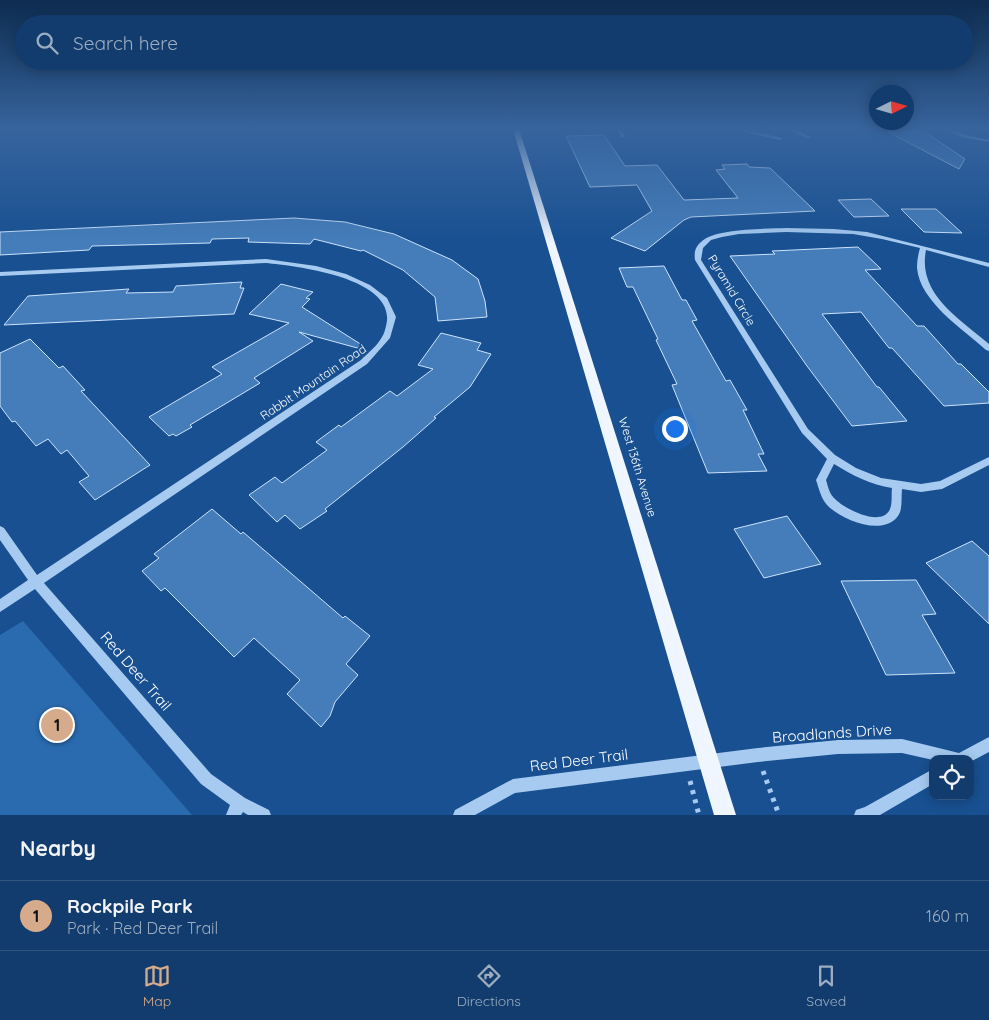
<!DOCTYPE html>
<html lang="en">
<head>
<meta charset="utf-8">
<style>
	:root { --surface:#123c6d; --page:#1f4775; --text:#f1f3f6; --muted:#9cadc2; --line:#315680; --accent:#d6ab8b }
	body { margin:0; font-family:Quicksand,sans-serif; background:var(--page); color:var(--text) }
	.controls { position:absolute; right:15px; bottom:15px; display:grid; overflow:hidden; border-radius:10px; box-shadow:0 2px 12px #0003 }
	.controls button { width:45px; height:45px; display:grid; place-items:center; padding:0; border:0; border-bottom:1px solid var(--line); background:var(--surface); color:var(--text); font:25px sans-serif }
	.compass { position:absolute; left:869px; top:85px; width:45px; height:45px; border-radius:50%; background:var(--surface); box-shadow:0 2px 12px #0003; rotate:85deg }
	.you { position:absolute; left:674px; top:428px; width:18px; height:18px; margin:-12px; border:4px solid #fff; border-radius:50%; background:#1a73e8; box-shadow:0 0 0 8px #1a73e833 }
	.badge { display:grid; place-items:center; width:32px; height:32px; border-radius:50%; background:var(--accent); color:#111; font-size:16px; font-weight:700 }
	.pin { position:absolute; translate:-50% -50%; border:2px solid #fff; box-shadow:0 1px 5px #0006 }
	.list { margin:0; padding:0; list-style:none }
	h2 { display:flex; justify-content:space-between; align-items:center; height:65px; margin:0; padding:0 20px; font-size:21px }
	h2 small { font-size:16px; font-weight:400; color:var(--muted) }
	.list li { display:grid; grid-template-columns:32px 1fr auto; gap:15px; align-items:center; box-sizing:border-box; height:70px; padding:0 20px; border-top:1px solid var(--line) }
	.list b { display:block; font-size:19px; white-space:nowrap }
	.list p { margin:0; font-size:16px; white-space:nowrap; color:var(--muted) }
	.list em { font-size:16px; font-style:normal; color:var(--muted) }
	.icon { flex:none; width:28px; height:28px; fill:none; stroke:currentColor; stroke-width:2; stroke-linecap:round; stroke-linejoin:round }
	.map { position:relative; flex:none; width:989px; height:815px; overflow:hidden }
	.search { position:absolute; background:var(--surface); box-shadow:0 2px 12px #0003; left:15px; right:15px; top:15px; height:55px; display:flex; align-items:center; gap:12px; box-sizing:border-box; padding:0 18px; border-radius:28px; color:var(--muted); font-size:19px }
	.sheet { height:135px; background:var(--surface) }
	nav { display:flex; justify-content:space-around; align-items:center; box-sizing:border-box; height:70px; border-top:1px solid var(--line); background:var(--surface); font-size:14px; color:var(--muted) }
	nav a { display:grid; justify-items:center; gap:2px }
	nav .on { color:var(--accent) }
	.map>svg:first-child { display:block }
</style>
</head>
<body>
<div class="map">
<svg width="989" height="815" viewBox="0 0 989 815">
	<rect width="100%" height="100%" fill="#185091"/>
	<!-- green -->
	<path fill="#2a6baf" d="M23,621L192,815H0V635Z"/>
	<!-- building -->
	<g fill="#447dba" stroke="#cde3fb">
		<path d="M888,132H925L965,159L959,169Z"/>
		<path d="M604,135L625,166L657,165L684,200L738,198L716,170L725,169L722,165L747,164L749,167L770,168L815,211L691,217L684,220L645,251L611,238L652,211L637,185L590,187L566,136Z"/>
		<path d="M871,199L889,216L854,217L838,200Z"/>
		<path d="M901,209H936L962,233L924,232Z"/>
		<path d="M294,218L345,222L394,234L452,260L478,279L485,301L487,317L438,321L435,297L403,270L363,250L361,251L314,239L310,244L248,242L249,238L212,239L210,243L92,246L89,250L0,255V232Z"/>
		<path d="M858,247L881,269L865,270L917,326H924L958,364H961L989,392V403L944,406L892,348H889L861,312L822,314L877,387H879L907,421L852,426L807,366L730,256L775,254L772,251Z"/>
		<path d="M664,266L682,300H686L697,320L692,321L726,381L730,380L747,410H743L764,454H758L767,471L708,473L672,385L677,384L656,340L658,339L633,287H627L619,268Z"/>
		<path d="M242,282L240,288H244L234,314L4,325L28,296L129,289L126,293L173,292L176,286Z"/>
		<path d="M281,284L313,292L306,298L310,299L302,307L362,345L361,349L299,332L313,341L254,378L260,383L190,425L192,427L176,436L173,434L169,436L149,417L222,374L212,367L289,323L249,314Z"/>
		<path d="M441,333L481,343L477,350L491,354L470,387L434,417L436,418L403,447L325,509L327,511L300,529L285,515L277,522L249,495L275,477L282,483L327,450L316,442L339,425L341,427L390,391L397,396L433,369L418,365Z"/>
		<path d="M30,339L59,368L63,366L85,390L81,391L150,465L95,500L79,482L89,476L67,450L61,454L48,439L36,446L15,421L12,422L0,406V353Z"/>
		<path d="M212,509L241,534L243,532L343,618L345,616L370,636L346,664L358,675L335,702L330,716L321,727L287,694L300,680L254,638L234,657L165,588L161,591L142,571L159,558L154,554Z"/>
		<path d="M787,516L821,564L764,578L734,529Z"/>
		<path d="M972,541L989,556V624L926,563Z"/>
		<path d="M916,580L936,614L922,615L955,673L886,675L841,581Z"/>
	</g>
	<g fill="none" stroke-linecap="round" stroke-linejoin="round">
		<!-- path -->
		<g stroke="#a6caf0" stroke-width="5" stroke-dasharray="4 5.5" stroke-linecap="butt">
			<path d="M763,771L779,815"/>
			<path d="M690,781L699,815"/>
		</g>
		<!-- minor -->
		<g fill="#a6caf0" fill-rule="evenodd">
			<path d="M617,129H621L625,137H621Z"/>
			<path d="M786,129H792L811,137L807,138Z"/>
			<path d="M943,129H949L965,135L989,140V142L962,137Z"/>
			<path d="M746,130L782,138V139L780,140L744,132V130Z"/>
			<path d="M786,228L834,229L867,232L989,263V267L926,250C917,294 960,319 989,344V351L986,350C963,329 920,302 917,268C917,261 918,255 920,248L882,239L853,234L786,232L739,234L722,237L711,240L703,248L701,260L808,429L835,455L856,468L881,478L921,484L940,481L989,457V465L942,489L921,492L902,489C901,498 903,509 898,516C883,537 841,520 827,505C821,498 819,489 816,480L827,459L802,433L695,260C694,253 695,247 701,242C715,228 766,229 786,228ZM834,464C852,475 871,485 892,488C891,494 893,505 889,511C879,527 843,508 834,498C829,493 828,486 826,480Z"/>
			<path d="M266,259L316,266L346,274L370,285L387,298L396,317L390,338L367,364L44,583L211,774L245,798L269,810L271,815H248L243,812L241,815H226L230,805L201,784L35,589L0,612V599L28,580L0,540V526L4,528L37,575L361,360C368,353 377,346 382,337C384,334 385,330 386,326C399,278 297,266 266,263L0,276V272Z"/>
			<path d="M989,737V752L970,762V759H933V760L902,753L838,754L758,762L515,793L475,815H453L455,810L513,779L758,748L838,740L902,739L959,753Z"/>
			<path d="M933,769V784L880,815H854L856,810L865,807Z"/>
		</g>
		<!-- major -->
		<path fill="#eff6ff" fill-rule="evenodd" d="M513,129H519L736,815H714Z"/>
	</g>
	<!-- sky -->
	<linearGradient id="sky" x2="0" y2="1"><stop stop-color="#0d2c50"/><stop offset="0.53" stop-color="#37649d"/><stop offset="1" stop-color="#37649d" stop-opacity="0"/></linearGradient>
	<rect width="989" height="243" fill="url(#sky)"/>
	<g text-anchor="middle" dominant-baseline="central" stroke-width="4" stroke-linejoin="round" paint-order="stroke">
		<!-- street labels -->
		<g font-size="12" fill="#fff" stroke="#185091">
			<text transform="translate(732 290) rotate(59)">Pyramid Circle</text>
			<text transform="translate(313 382) rotate(-34)">Rabbit Mountain Road</text>
			<text transform="translate(638 467) rotate(73)">West 136th Avenue</text>
		</g>
		<!-- near-street labels -->
		<g font-size="15" fill="#fff" stroke="#185091">
			<text transform="translate(136 671) rotate(49)">Red Deer Trail</text>
			<text transform="translate(832 733) rotate(-4)">Broadlands Drive</text>
			<text transform="translate(579 760) rotate(-7)">Red Deer Trail</text>
		</g>
	</g>
</svg>
<div class="controls">
<button><svg class="icon" aria-label="locate" viewBox="0 0 24 24"><circle cx="12" cy="12" r="6"/><path d="M12 2v4M12 18v4M2 12h4M18 12h4"/></svg></button>
</div>
<svg class="compass" viewBox="-18 -18 36 36"><path d="M0-13l5 13h-10z" fill="#e53935"/><path d="M0 13l5-13h-10z" fill="#9cadc2"/></svg>
<div class="you"></div>
<div class="pin badge" style="left:57px;top:725px">1</div>
<div class="search"><svg class="icon" aria-label="search" viewBox="0 0 24 24"><circle cx="10" cy="10" r="6"/><path d="M15 15l6 6"/></svg>Search here</div>
</div>
<section class="sheet">
<h2>Nearby<small></small></h2>
<ul class="list">
<li><span class="badge">1</span><div><b>Rockpile Park</b><p>Park · Red Deer Trail</p></div><em>160 m</em></li>
</ul>
</section>
<nav>
<a class="on"><svg class="icon" aria-label="map" viewBox="0 0 24 24"><path d="M3 6l6-2 6 2 6-2v14l-6 2-6-2-6 2zM9 4v14M15 6v14"/></svg>Map</a>
<a><svg class="icon" aria-label="directions" viewBox="0 0 24 24"><path d="M12 3l9 9-9 9-9-9zM9 14v-3h6M13 9l2 2-2 2"/></svg>Directions</a>
<a><svg class="icon" aria-label="saved" viewBox="0 0 24 24"><path d="M7 4h10v16l-5-4-5 4z"/></svg>Saved</a>
</nav>
</body>
</html>
